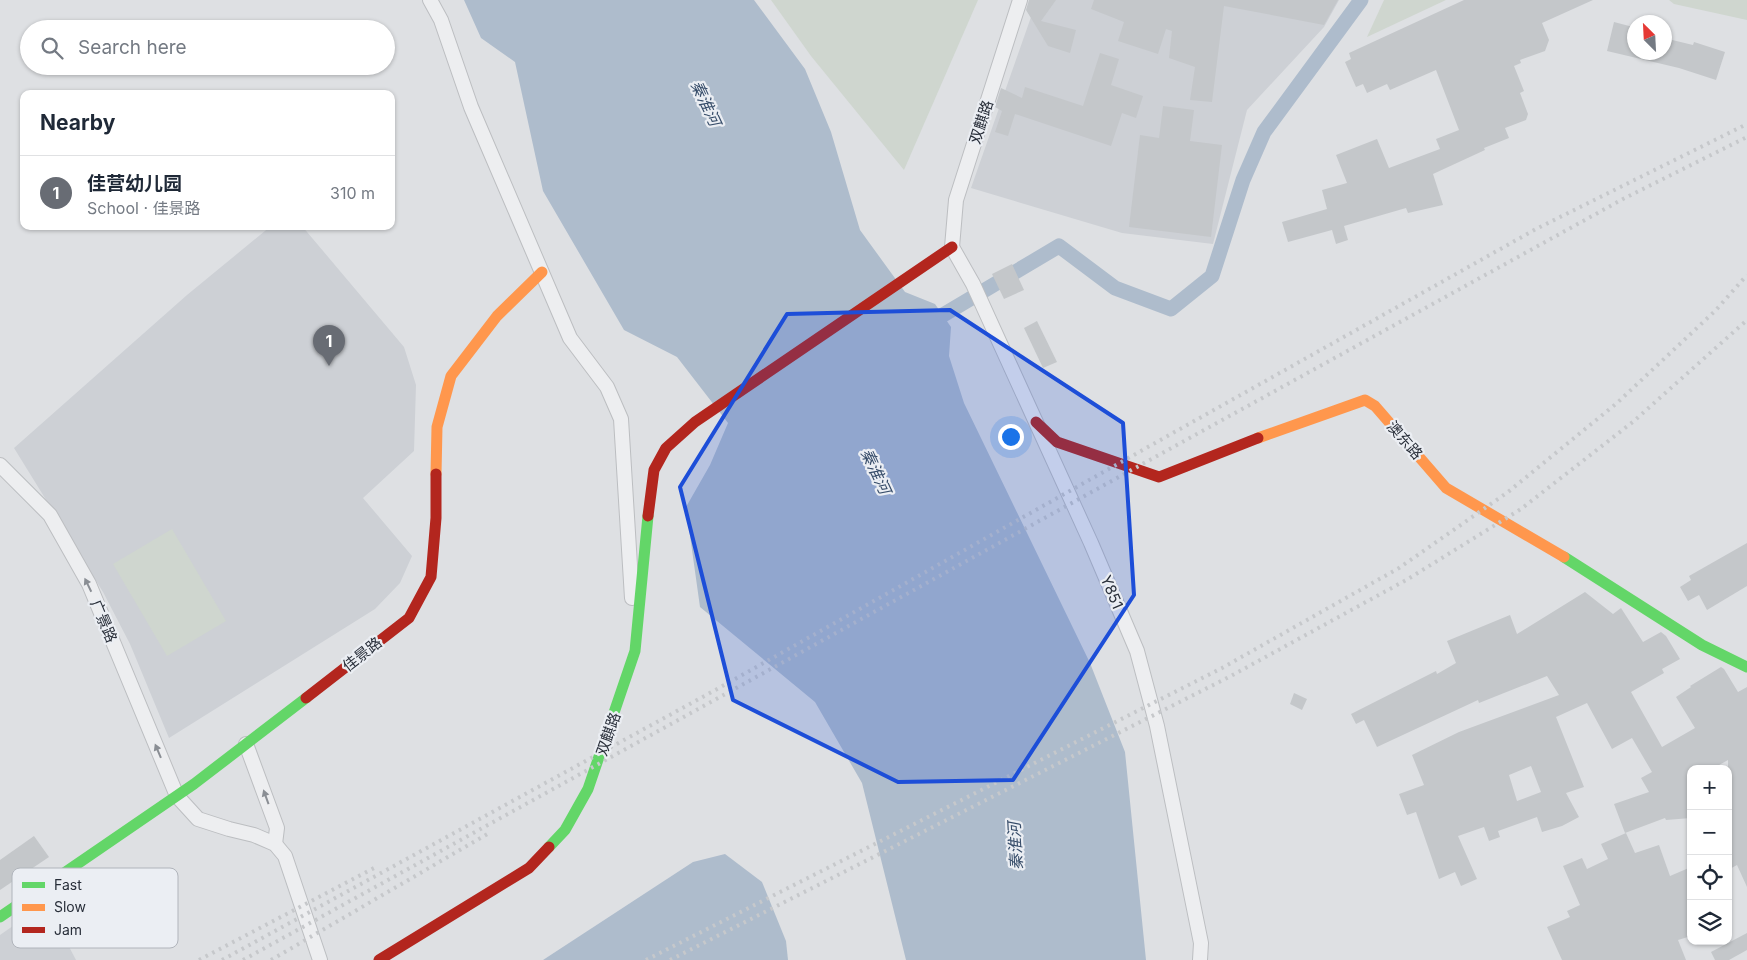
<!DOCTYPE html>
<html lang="en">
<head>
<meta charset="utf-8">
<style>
	:root { --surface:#fff; --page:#f2f2f3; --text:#1f2937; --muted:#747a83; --line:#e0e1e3; --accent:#686c74 }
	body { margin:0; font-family:Inter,"Noto Sans SC",sans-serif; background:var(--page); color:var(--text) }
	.controls { position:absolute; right:15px; bottom:15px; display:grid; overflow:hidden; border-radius:10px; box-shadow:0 1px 4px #0004 }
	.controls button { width:45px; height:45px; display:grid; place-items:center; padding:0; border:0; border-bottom:1px solid var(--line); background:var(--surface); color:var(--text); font:25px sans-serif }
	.compass { position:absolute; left:1627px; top:15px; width:45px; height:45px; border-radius:50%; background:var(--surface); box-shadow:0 1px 4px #0004; rotate:336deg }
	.you { position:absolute; left:1010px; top:436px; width:18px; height:18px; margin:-12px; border:4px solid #fff; border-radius:50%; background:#1a73e8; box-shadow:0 0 0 8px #1a73e833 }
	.badge { display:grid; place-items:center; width:32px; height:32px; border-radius:50%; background:var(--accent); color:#fff; font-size:16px; font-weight:700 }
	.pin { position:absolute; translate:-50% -41px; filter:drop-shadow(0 1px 2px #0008) }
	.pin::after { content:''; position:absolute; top:26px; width:18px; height:15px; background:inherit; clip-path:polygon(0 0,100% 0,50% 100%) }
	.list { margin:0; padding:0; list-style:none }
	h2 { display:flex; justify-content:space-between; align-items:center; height:65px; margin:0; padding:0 20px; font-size:21px }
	h2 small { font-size:16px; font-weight:400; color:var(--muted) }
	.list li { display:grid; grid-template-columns:32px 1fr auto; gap:15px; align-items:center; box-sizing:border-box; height:75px; padding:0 20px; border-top:1px solid var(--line) }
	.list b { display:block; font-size:19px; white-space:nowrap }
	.list p { margin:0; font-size:16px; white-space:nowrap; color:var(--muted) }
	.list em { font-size:16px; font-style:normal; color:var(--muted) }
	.icon { flex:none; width:28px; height:28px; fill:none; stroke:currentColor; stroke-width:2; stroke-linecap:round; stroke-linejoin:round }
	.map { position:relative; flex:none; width:1747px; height:960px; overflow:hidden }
	.search { position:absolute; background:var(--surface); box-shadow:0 1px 4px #0004; left:20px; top:20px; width:375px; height:55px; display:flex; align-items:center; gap:12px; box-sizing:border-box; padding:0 18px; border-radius:28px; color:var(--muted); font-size:19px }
	.panel { position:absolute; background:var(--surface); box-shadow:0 1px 4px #0004; left:20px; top:90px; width:375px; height:140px; border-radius:10px }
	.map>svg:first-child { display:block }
</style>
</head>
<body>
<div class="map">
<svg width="1747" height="960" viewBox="0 0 1747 960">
	<rect width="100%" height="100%" fill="#dee0e3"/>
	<!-- built -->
	<g fill="#cdd0d5">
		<path d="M1037,0H1339L1324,27L1247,110L1213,244L1122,233L971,188Z"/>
		<path d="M271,226H302L404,347L416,385L414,451L363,498L412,556L400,583L375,609L169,738L130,644L103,592L14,448L187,295Z"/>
		<path d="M46,903L76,960H0V935Z"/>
	</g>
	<!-- green -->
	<g fill="#cfd6cf">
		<path d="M771,0H978L904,170L811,56Z"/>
		<path d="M1384,0H1446L1367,37Z"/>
		<path d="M1669,0H1747V20L1674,4Z"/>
		<path d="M172,529L226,621L167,656L113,564Z"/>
	</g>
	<!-- water -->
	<g fill="#aebccc">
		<path d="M464,0H754L805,69L831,132L860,230L905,292L935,304L951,327L949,356L964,403L1090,663L1125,752L1146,960H906L862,783L815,702L700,607L686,507L710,465L728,423L677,357L624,330L543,191L515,62L481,38Z"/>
		<path d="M725,854L762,882L786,941L788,960H543L693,862Z"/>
	</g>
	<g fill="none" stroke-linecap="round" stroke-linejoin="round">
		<!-- canal -->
		<path stroke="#aebccc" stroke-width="15" d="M943,315L1059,246L1115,288L1171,309L1212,276L1243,180L1264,132L1361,0"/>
	</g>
	<!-- building -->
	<g fill="#c4c7ca" fill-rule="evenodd">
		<path d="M1029,0H1056L1041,21L1076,30L1070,53L1048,46L1026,10Z"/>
		<path d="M1094,0H1338L1324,25L1224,6L1212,102L1190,100L1195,67L1169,58L1172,31L1166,29L1158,54L1118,41L1124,22L1091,9Z"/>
		<path d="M1464,0H1593L1542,23L1549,40L1545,51L1520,60L1521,63L1514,66L1524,91L1520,93L1528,114L1526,120L1505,128L1509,138L1484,148L1485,150L1433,174L1443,205L1408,213L1406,208L1344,226L1348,240L1336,244L1332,230L1288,242L1282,222L1327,209L1322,190L1347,183L1336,155L1377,139L1389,168L1440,149L1436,139L1459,130L1436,70L1390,90L1387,84L1367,93L1363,84L1356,87L1345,62L1351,59L1349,53Z"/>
		<path d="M1614,22L1633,27L1630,43L1634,44V52H1664V38L1693,45L1694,42L1725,52L1716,80L1679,68L1607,51Z"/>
		<path d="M1100,53L1119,59L1111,85L1143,96L1136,118L1122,113L1111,146L1015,114L1008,136L995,132L1002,111L995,107L1001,88L1022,98L1025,87L1083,106Z"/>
		<path d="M1163,106L1194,110L1190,141L1222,145L1211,237L1129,227L1140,135L1159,138Z"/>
		<path d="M1012,264L1024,290L1004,299L992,274Z"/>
		<path d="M1037,321L1057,362L1043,368L1024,328Z"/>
		<path d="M1747,543V586L1707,610L1699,595L1688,601L1680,587L1691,580L1689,576Z"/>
		<path d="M1585,592L1613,614L1621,608L1643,642L1661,632L1666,636L1680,659L1662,669L1664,673L1631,692L1662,747L1695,728L1676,697L1691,687L1690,686L1721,667L1724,669L1738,692L1747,687V887L1737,865L1728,870V760L1712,769H1691V818L1666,820L1665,818L1625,833L1614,804L1649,792L1641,778L1652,772L1632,738L1612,749L1587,703L1556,717L1584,787L1566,793L1579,817L1562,826L1542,832L1537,817L1498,831L1500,837L1489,841L1484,827L1458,836L1477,879L1461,886L1455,872L1439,879L1416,812L1407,815L1399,794L1424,785L1412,755L1459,732L1559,695L1547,676L1479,703L1478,700L1377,747L1364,720L1356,724L1351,714L1436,671L1437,674L1456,663L1447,641L1510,615L1517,634ZM1531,766L1541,792L1517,801L1509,775Z"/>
		<path d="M1294,693L1307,699L1302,710L1290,704Z"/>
		<path d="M1626,833L1635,853L1659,845L1670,876L1691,867V936L1678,940L1686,960H1562L1547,927L1570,917L1567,911L1580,905L1563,866L1582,858L1587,869L1608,859L1601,844Z"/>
		<path d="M34,836L49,857L0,890V860Z"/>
		<path d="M1747,933V950L1729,960H1715L1711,952Z"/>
	</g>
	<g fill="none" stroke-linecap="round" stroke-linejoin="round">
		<!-- street casing -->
		<g stroke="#bcbec1" stroke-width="16">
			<g id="street">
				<path d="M430,0L441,20L471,107L570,338L607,387L621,419L632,598"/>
				<path d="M1020,0L956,200L952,247L973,284L1091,543L1137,651L1157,726L1201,943L1200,960"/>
				<path d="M0,465L50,515L89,584L177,796L198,819L229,829L254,835L275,844L285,856L320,960"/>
				<path d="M246,744L277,828L275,844"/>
			</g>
		</g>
		<!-- street -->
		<use href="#street" stroke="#edeef0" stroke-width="14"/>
		<!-- fast -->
		<g stroke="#63d668" stroke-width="11">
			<path d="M1564,557L1702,645L1747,667"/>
			<path d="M549,847L565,830L588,789L635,651L648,516"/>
			<path d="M0,917L194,784L306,698"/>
		</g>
		<!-- slow -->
		<g stroke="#ff974d" stroke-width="11">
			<path d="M1258,438L1365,400L1375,406L1446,488L1564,557"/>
			<path d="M436,474L437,427L451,376L497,316L542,272"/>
		</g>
		<!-- jam -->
		<g stroke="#b3261e" stroke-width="11">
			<path d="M1036,422L1057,442L1159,477L1258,438"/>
			<path d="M648,516L654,470L666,448L695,422L952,247"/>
			<path d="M306,698L409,618L431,577L436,518V474"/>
			<path d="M379,960L529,868L549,847"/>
		</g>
		<!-- rail -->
		<g stroke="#c6c8cb" stroke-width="4" stroke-dasharray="2.5 5" stroke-linecap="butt">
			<path d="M199,960L376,867"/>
			<path d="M222,960L719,688L1536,229L1747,124"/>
			<path d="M243,960L1623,199L1747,137"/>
			<path d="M271,960L489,833"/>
			<path d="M646,960L1222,668L1399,568L1508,492L1617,403L1715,311L1747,275"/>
			<path d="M670,960L1229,677L1408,579L1521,509L1634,421L1747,320"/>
		</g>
	</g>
	<!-- one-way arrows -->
	<defs><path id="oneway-solid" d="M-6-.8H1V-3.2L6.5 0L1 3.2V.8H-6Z" transform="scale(1.25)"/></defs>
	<g fill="#8a8e94">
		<use href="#oneway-solid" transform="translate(88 585) rotate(-116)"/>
		<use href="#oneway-solid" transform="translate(158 751) rotate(-113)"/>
		<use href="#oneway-solid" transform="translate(266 797) rotate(-110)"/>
	</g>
	<!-- marked area -->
	<path fill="#1d4ed8" fill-opacity="0.2" stroke="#1d4ed8" stroke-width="4" stroke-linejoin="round" d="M950,310L1123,423L1134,595L1013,780L898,782L733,700L680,487L787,314Z"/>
	<g text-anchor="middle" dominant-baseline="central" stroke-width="4.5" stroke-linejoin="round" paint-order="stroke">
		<!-- street labels -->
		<g font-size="15" fill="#282e39" stroke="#ebeef3">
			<text transform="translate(981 122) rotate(-72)">双麒路</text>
			<text transform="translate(1405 440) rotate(49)">澳东路</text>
			<text transform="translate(1112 592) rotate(67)">Y851</text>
			<text transform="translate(104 621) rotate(67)">广景路</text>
			<text transform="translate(362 654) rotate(-38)">佳景路</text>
			<text transform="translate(608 734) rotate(-71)">双麒路</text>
		</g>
		<!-- water labels -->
		<g font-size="16" font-style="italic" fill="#364c69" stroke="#ebeef3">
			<text transform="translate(706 103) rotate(65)">秦淮河</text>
			<text transform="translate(876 471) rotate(65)">秦淮河</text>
			<text transform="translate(1015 846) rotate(-93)">秦淮河</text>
		</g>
	</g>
	<!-- legend -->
	<rect x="12" y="868" width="166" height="80" rx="8" fill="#ebeef3" stroke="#b0b4bb" stroke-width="1"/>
	<rect x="22" y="882" width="23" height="6" fill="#63d668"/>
	<rect x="22" y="904" width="23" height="7" fill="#ff974d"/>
	<rect x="22" y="927" width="23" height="6" fill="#b3261e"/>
	<g font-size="14" fill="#282e39">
		<text x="54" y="890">Fast</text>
		<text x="54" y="912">Slow</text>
		<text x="54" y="935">Jam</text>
	</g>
</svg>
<div class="controls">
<button>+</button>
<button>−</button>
<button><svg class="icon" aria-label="locate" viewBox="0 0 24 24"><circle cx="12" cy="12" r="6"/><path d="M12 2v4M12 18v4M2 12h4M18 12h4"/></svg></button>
<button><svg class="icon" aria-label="layers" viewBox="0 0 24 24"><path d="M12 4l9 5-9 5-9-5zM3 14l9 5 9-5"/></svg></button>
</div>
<svg class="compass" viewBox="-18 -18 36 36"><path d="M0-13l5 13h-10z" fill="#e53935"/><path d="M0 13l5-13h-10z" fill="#747a83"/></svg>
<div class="you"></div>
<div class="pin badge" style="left:329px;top:366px">1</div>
<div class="search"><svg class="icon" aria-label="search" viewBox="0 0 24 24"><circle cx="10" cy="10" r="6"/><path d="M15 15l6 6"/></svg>Search here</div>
<section class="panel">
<h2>Nearby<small></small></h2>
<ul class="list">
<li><span class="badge">1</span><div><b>佳营幼儿园</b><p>School · 佳景路</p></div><em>310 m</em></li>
</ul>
</section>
</div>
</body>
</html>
